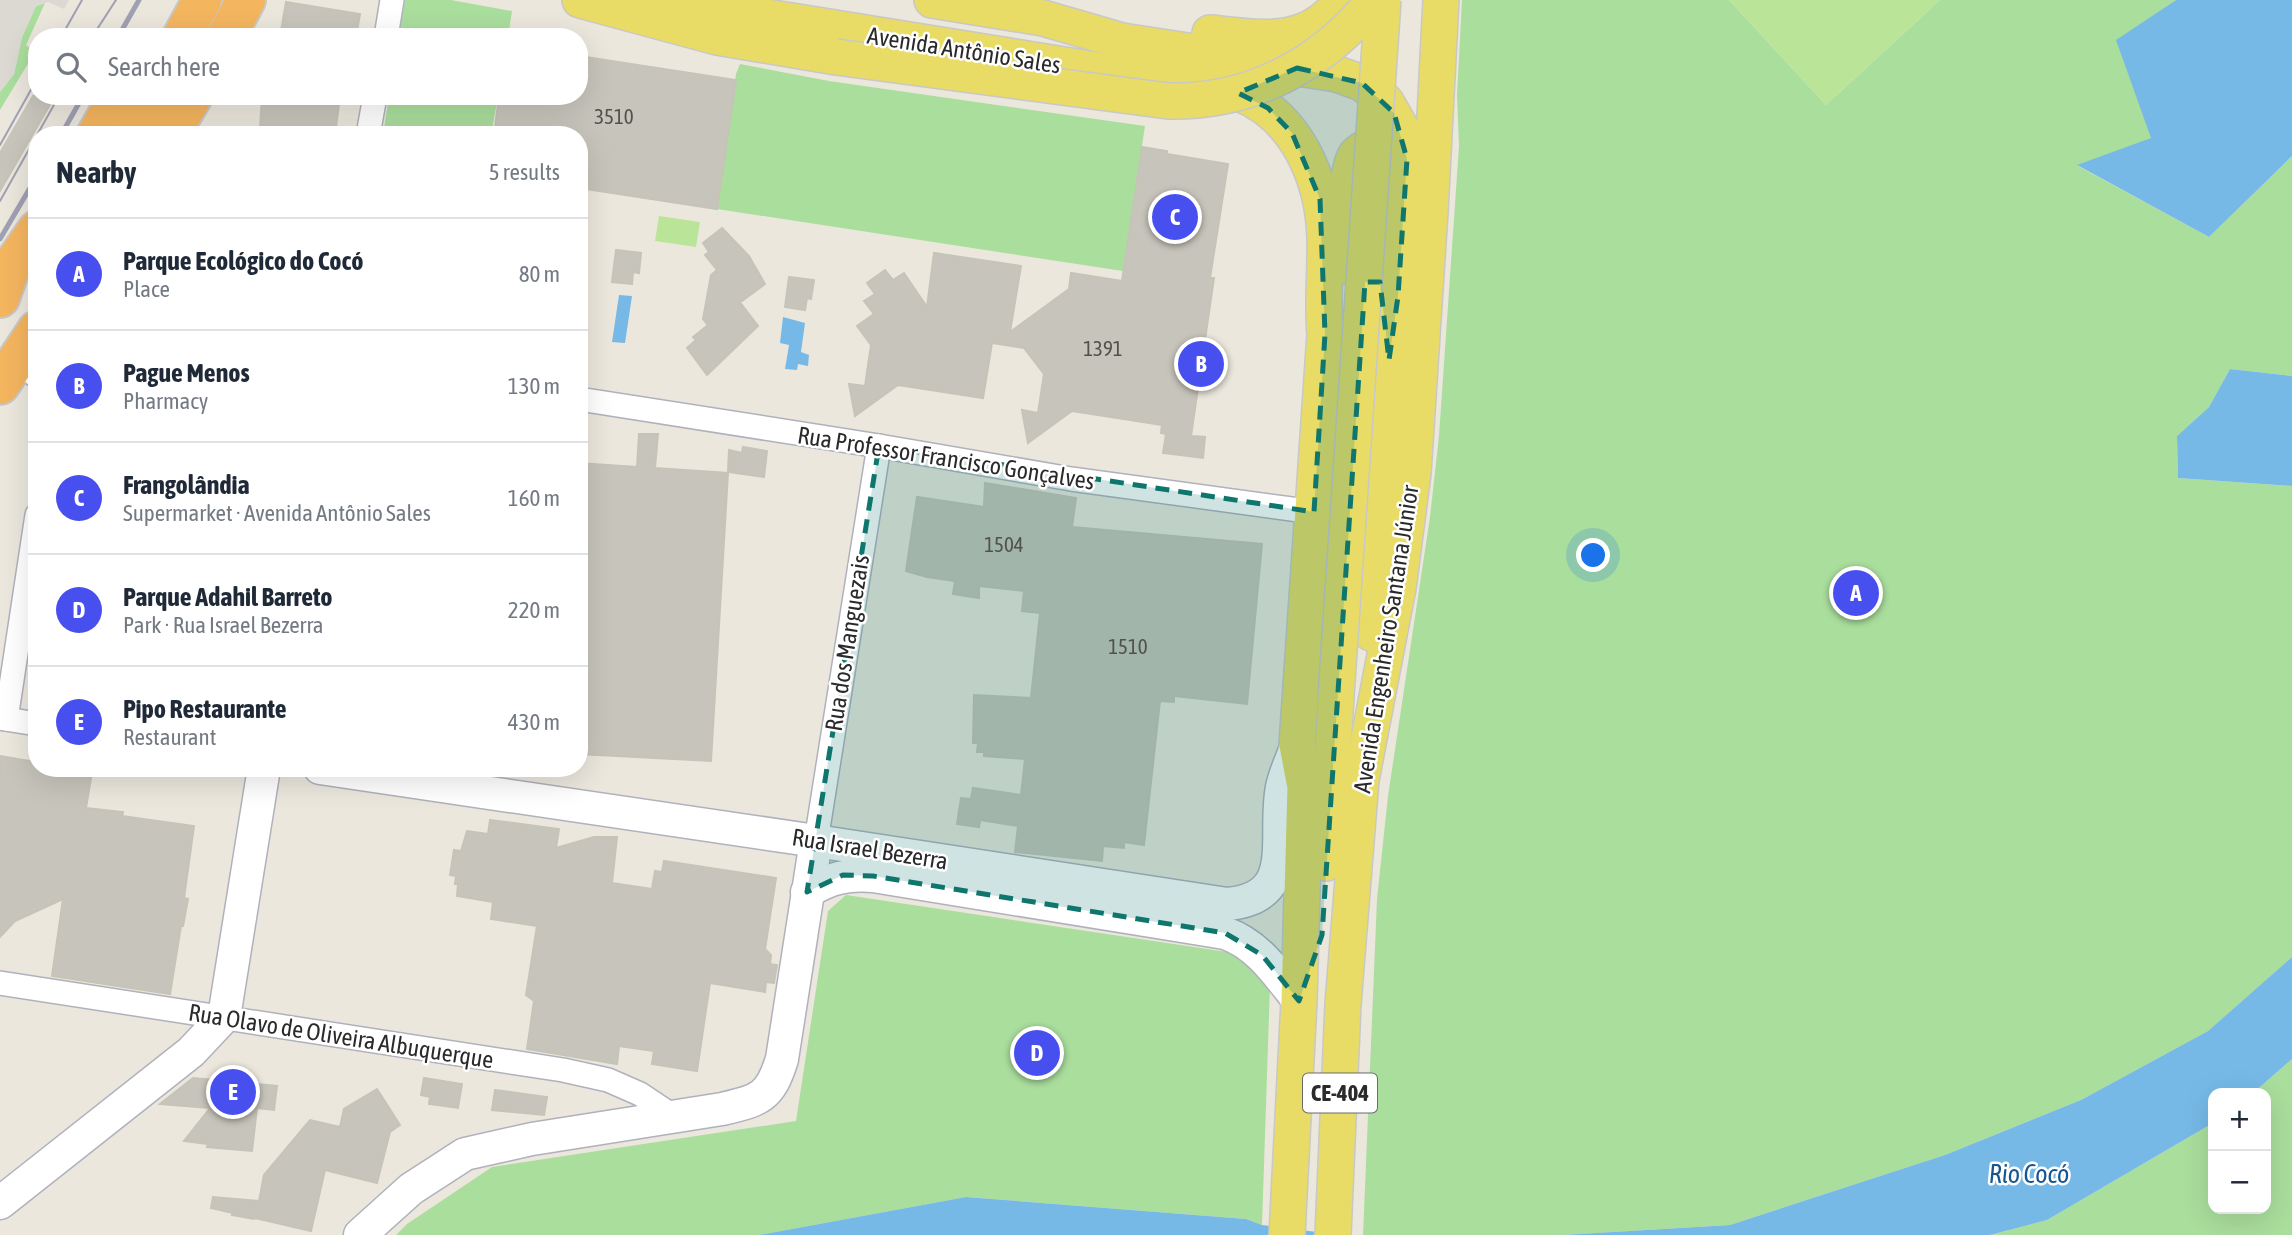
<!DOCTYPE html>
<html lang="en">
<head>
<meta charset="utf-8">
<style>
	:root { --surface:#fff; --page:#f6f6f7; --text:#1f2937; --muted:#747a83; --line:#e0e1e3; --accent:#474fee }
	body { margin:0; font-family:"Asap Condensed",sans-serif; background:var(--page); color:var(--text) }
	.controls { position:absolute; right:21px; bottom:21px; display:grid; overflow:hidden; border-radius:14px; box-shadow:0 7px 28px #0002 }
	.controls button { width:63px; height:63px; display:grid; place-items:center; padding:0; border:0; border-bottom:2px solid var(--line); background:var(--surface); color:var(--text); font:35px sans-serif }
	.you { position:absolute; left:1594px; top:556px; width:24px; height:24px; margin:-18px; border:5px solid #fff; border-radius:50%; background:#1a73e8; box-shadow:0 0 0 10px #1a73e833 }
	.badge { display:grid; place-items:center; width:46px; height:46px; border-radius:50%; background:var(--accent); color:#fff; font-size:23px; font-weight:700 }
	.pin { position:absolute; translate:-50% -50%; border:4px solid #fff; box-shadow:0 2px 7px #0006 }
	.list { margin:0; padding:0; list-style:none }
	h2 { display:flex; justify-content:space-between; align-items:center; height:91px; margin:0; padding:0 28px; font-size:30px }
	h2 small { font-size:23px; font-weight:400; color:var(--muted) }
	.list li { display:grid; grid-template-columns:46px 1fr auto; gap:21px; align-items:center; box-sizing:border-box; height:112px; padding:0 28px; border-top:2px solid var(--line) }
	.list b { display:block; font-size:26px; white-space:nowrap }
	.list p { margin:0; font-size:23px; white-space:nowrap; color:var(--muted) }
	.list em { font-size:23px; font-style:normal; color:var(--muted) }
	.icon { flex:none; width:38px; height:38px; fill:none; stroke:currentColor; stroke-width:2; stroke-linecap:round; stroke-linejoin:round }
	.map { position:relative; flex:none; width:2292px; height:1235px; overflow:hidden }
	.search { position:absolute; background:var(--surface); box-shadow:0 7px 28px #0002; left:28px; top:28px; width:560px; height:77px; display:flex; align-items:center; gap:18px; box-sizing:border-box; padding:0 24px; border-radius:28px; color:var(--muted); font-size:26px }
	.panel { position:absolute; background:var(--surface); box-shadow:0 7px 28px #0002; left:28px; top:126px; width:560px; height:651px; border-radius:28px }
	.map>svg:first-child { display:block }
</style>
</head>
<body>
<div class="map">
<svg width="2292" height="1235" viewBox="0 0 2292 1235">
	<rect width="100%" height="100%" fill="#ebe7dd"/>
	<!-- green -->
	<g fill="#aade9d">
		<path d="M405,0H451L512,11L508,37H399Z"/>
		<path d="M1462,0H1729L1826,105L1940,0H2176L2117,40L2152,138L2078,166L2209,237L2292,156V376L2230,369L2209,407L2177,436L2178,478L2292,486V957L2208,1031L2081,1100L1945,1155L1730,1225L1563,1235H1363L1377,899L1388,796L1430,517L1439,436L1459,146L1457,95Z"/>
		<path d="M45,3L26,45L35,52L0,110V92L14,74L22,37L36,6Z"/>
		<path d="M740,64L829,81L1145,126L1123,271L717,209L736,74Z"/>
		<path d="M389,96H498L491,135H383Z"/>
		<path d="M846,895L1241,954L1270,985L1262,1225L1246,1219L966,1197L759,1235H396L407,1224L492,1167L796,1121L828,911Z"/>
		<path d="M2292,1059V1235H1990L2047,1220L2213,1123V1209H2266V1093H2253Z"/>
	</g>
	<!-- pitch -->
	<g fill="#bae599">
		<path d="M1729,0H1940L1826,105Z"/>
		<path d="M659,216L700,222L696,247L655,241Z"/>
	</g>
	<!-- plaza -->
	<path fill="#dcd9d3" d="M0,0H69L64,9L48,2L36,6L22,37L14,74L0,92Z"/>
	<!-- water -->
	<g fill="#76b9e7">
		<path d="M2176,0H2292V156L2209,237L2077,165L2151,138L2116,40Z"/>
		<path d="M619,295L632,296L625,343L612,342Z"/>
		<path d="M783,317L805,323L801,352L809,355L808,366L798,364L797,370L785,369L789,345L780,343Z"/>
		<path d="M2230,369L2292,376V486L2178,478L2177,436L2209,407Z"/>
		<path d="M2292,957V1059L2253,1093H2213V1123L2047,1220L1990,1235H1563L1730,1225L1945,1155L2081,1100L2208,1031Z"/>
		<path d="M966,1197L1246,1219L1262,1225L1340,1235H759Z"/>
	</g>
	<!-- building -->
	<g fill="#c7c5bb" stroke="#c6c3b7" stroke-width="2">
		<path d="M286,2L360,14L356,37H280Z"/>
		<path d="M579,56L736,80L717,209L579,188V135H494L499,96H579Z"/>
		<path d="M33,96H55L0,191V153Z"/>
		<path d="M262,96H340L335,135H294L260,129Z"/>
		<path d="M1142,147L1167,151V154L1228,164L1210,278H1214L1191,436L1205,437L1203,458L1163,453L1166,434L1161,433L1162,425L1072,411L1028,443L1022,410L1038,413L1044,374L1024,348L992,343L983,398L898,385L855,416L849,384L865,386L871,345L857,326L874,314L864,301L875,294L867,283L885,270L893,280L904,273L927,307L934,253L1021,266L1010,332L1069,289L1071,273L1122,281Z"/>
		<path d="M722,228L749,256L765,284L742,301H739L758,326L707,375L687,348L696,340L693,337L708,325L703,319L711,275L717,270L705,255L709,252L703,243Z"/>
		<path d="M616,250L641,253L639,273L633,272L632,284L612,282Z"/>
		<path d="M789,277L814,280L811,299L807,298L805,310L785,307Z"/>
		<path d="M639,434H658L655,468L728,473L711,761L579,754V463L637,467Z"/>
		<path d="M743,447L767,451L764,477L728,472L729,450L742,453Z"/>
		<path d="M985,483L1076,498L1072,527L1262,544L1247,704L1174,696V702L1160,701L1144,845L1124,842V848L1103,846L1102,861L1015,852L1018,826L980,820L979,827L957,824L961,798L971,799L973,788L1021,795L1025,759L984,756V752H977L978,743H973L974,695L1031,698L1040,613L1022,611L1024,591L979,586V598L953,594L955,581L927,577L906,571L917,497L984,507Z"/>
		<path d="M0,756L36,762L37,768H65L92,772L86,808L123,812L122,816L194,826L184,898L188,899L183,926H181L170,994L52,976L63,899L15,921L0,937Z"/>
		<path d="M490,820L559,829L556,848L594,837H617L612,883L652,889L655,871L662,872L664,861L776,878L765,949L771,955L770,964L777,965L774,983L766,982L765,992L710,983L697,1071L652,1064L654,1051L619,1046L617,1064L527,1049L534,1001L526,995L537,926L491,919L493,902L457,896L458,884H455L456,876L450,875L454,850L461,851L467,831L488,834Z"/>
		<path d="M193,1078L277,1086L274,1110L257,1108L252,1151L207,1147L208,1144L184,1141L210,1108L160,1104Z"/>
		<path d="M424,1078L462,1084L458,1108L429,1104L430,1097L421,1095Z"/>
		<path d="M377,1089L400,1125L390,1132L377,1183L325,1170L311,1231L255,1218L254,1219L232,1215L233,1213L211,1208L213,1197L259,1201L264,1175L310,1120L340,1127L344,1109Z"/>
		<path d="M495,1090L547,1097L544,1115L492,1110Z"/>
	</g>
	<g fill="none" stroke-linecap="round" stroke-linejoin="round">
		<!-- street casing -->
		<g stroke="#b0b1bd" stroke-width="26">
			<g id="street">
				<path d="M386,37L392,0"/>
				<path d="M368,135L375,96"/>
				<path d="M17,359L37,377"/>
				<path d="M579,399L879,446L1071,479L1314,512"/>
				<path d="M0,718L37,724"/>
				<path d="M6,719L37,515"/>
				<path d="M816,841L879,446"/>
				<path d="M0,983L563,1070L608,1080L640,1094L673,1116"/>
			</g>
		</g>
		<!-- secondary casing -->
		<g stroke="#b0b1bd" stroke-width="35">
			<g id="secondary">
				<path d="M320,768L816,841L1227,904C1299,898 1272,838 1282,787C1285,773 1292,759 1297,745"/>
				<path d="M807,892C830,878 847,874 873,876L1225,933C1259,945 1277,974 1299,1001"/>
				<path d="M0,1203L191,1052L224,1017L264,768"/>
				<path d="M360,1235L411,1189L465,1154L532,1139L722,1109C760,1100 770,1098 782,1059L816,841"/>
			</g>
		</g>
		<!-- primary casing -->
		<g stroke="#c8c8c8" stroke-width="38">
			<g id="primary">
				<path d="M580,0L717,37L836,57"/>
				<path d="M622,0L754,15L1239,93C1297,116 1323,179 1325,237C1326,270 1322,302 1325,334L1298,730L1297,745L1305,787L1299,1001L1287,1235"/>
				<path d="M932,0L1043,18L1122,41L1337,74L1362,83L1386,102L1401,128L1407,159L1398,296L1389,360L1371,633"/>
				<path d="M1210,33C1261,38 1308,48 1342,0"/>
				<path d="M1344,266C1346,243 1344,171 1356,155C1359,151 1365,148 1369,146C1381,150 1385,153 1389,165"/>
				<path d="M1326,863L1336,696"/>
				<path d="M1333,1235L1343,1004L1361,780L1398,588L1413,473L1430,212L1441,0"/>
			</g>
		</g>
		<!-- highway casing -->
		<g stroke="#c8c8c8" stroke-width="42">
			<g id="highway">
				<path d="M182,37L202,0"/>
				<path d="M226,37L246,0"/>
				<path d="M96,135L118,96"/>
				<path d="M128,135L150,96"/>
				<path d="M170,135L193,96"/>
				<path d="M0,298L11,267L37,230"/>
				<path d="M0,385L37,330"/>
			</g>
		</g>
		<!-- street -->
		<use href="#street" stroke="#fff" stroke-width="23"/>
		<!-- secondary -->
		<use href="#secondary" stroke="#fff" stroke-width="32"/>
		<!-- primary -->
		<use href="#primary" stroke="#e8dc66" stroke-width="35"/>
		<!-- highway -->
		<use href="#highway" stroke="#f4b55f" stroke-width="38"/>
		<!-- tram -->
		<g stroke="#a0a0b3" stroke-width="2">
			<path d="M61,37L82,0"/>
			<path d="M92,37L116,0"/>
			<path d="M37,135L59,96"/>
			<path d="M0,145L37,79"/>
			<path d="M0,201L37,135"/>
		</g>
		<!-- rail -->
		<g stroke="#a0a0b3" stroke-width="5">
			<path d="M118,37L139,0"/>
			<path d="M61,135L83,96"/>
			<path d="M0,239L37,176"/>
		</g>
		<!-- primary-bridge casing -->
		<g stroke="#c8c8c8" stroke-width="38" stroke-linecap="butt">
			<g id="primary-bridge">
				<path d="M836,57L1168,101C1250,103 1323,65 1374,0"/>
				<path d="M1336,696L1383,0"/>
			</g>
		</g>
		<!-- primary-bridge -->
		<use href="#primary-bridge" stroke="#e8dc66" stroke-width="35"/>
	</g>
	<!-- marked area -->
	<path fill="#0f766e" fill-opacity="0.2" stroke="#0f766e" stroke-width="5" stroke-dasharray="14 9" stroke-linejoin="round" d="M1297,68L1362,83L1394,113L1407,159L1398,296L1389,360L1380,282H1365L1322,935L1299,1001L1262,955L1225,933L873,876L843,875L807,892L879,446L1314,512L1325,334L1320,199L1292,133L1268,108L1238,93Z"/>
	<g text-anchor="middle" dominant-baseline="central" stroke-width="5" stroke-linejoin="round" paint-order="stroke">
		<!-- number labels -->
		<g font-size="21" fill="#51514e">
			<text x="614" y="116">3510</text>
			<text x="1103" y="348">1391</text>
			<text x="1004" y="544">1504</text>
			<text x="1128" y="646">1510</text>
		</g>
		<!-- shield labels -->
		<rect fill="#fff" stroke="#6a6a6a" stroke-width="2" x="1303" y="1073.5" width="74" height="39" rx="5"/>
		<g font-size="23" font-weight="bold" fill="#2a2a2a">
			<text x="1340" y="1093">CE-404</text>
		</g>
		<!-- street labels -->
		<g font-size="24" fill="#2a2a2a" stroke="#fff">
			<text transform="translate(964 50) rotate(9)">Avenida Antônio Sales</text>
			<text transform="translate(946 458) rotate(9)">Rua Professor Francisco Gonçalves</text>
			<text transform="translate(1386 639) rotate(-81)">Avenida Engenheiro Santana Júnior</text>
			<text transform="translate(847 643) rotate(-81)">Rua dos Manguezais</text>
			<text transform="translate(870 849) rotate(9)">Rua Israel Bezerra</text>
			<text transform="translate(341 1036) rotate(9)">Rua Olavo de Oliveira Albuquerque</text>
		</g>
		<!-- water labels -->
		<g font-size="26" font-style="italic" fill="#165692" stroke="#fff">
			<text x="2029" y="1174">Rio Cocó</text>
		</g>
	</g>
</svg>
<div class="controls">
<button>+</button>
<button>−</button>
</div>
<div class="you"></div>
<div class="pin badge" style="left:1856px;top:593px">A</div>
<div class="pin badge" style="left:1201px;top:364px">B</div>
<div class="pin badge" style="left:1175px;top:217px">C</div>
<div class="pin badge" style="left:1037px;top:1053px">D</div>
<div class="pin badge" style="left:233px;top:1092px">E</div>
<div class="search"><svg class="icon" aria-label="search" viewBox="0 0 24 24"><circle cx="10" cy="10" r="6"/><path d="M15 15l6 6"/></svg>Search here</div>
<section class="panel">
<h2>Nearby<small>5 results</small></h2>
<ul class="list">
<li><span class="badge">A</span><div><b>Parque Ecológico do Cocó</b><p>Place</p></div><em>80 m</em></li>
<li><span class="badge">B</span><div><b>Pague Menos</b><p>Pharmacy</p></div><em>130 m</em></li>
<li><span class="badge">C</span><div><b>Frangolândia</b><p>Supermarket · Avenida Antônio Sales</p></div><em>160 m</em></li>
<li><span class="badge">D</span><div><b>Parque Adahil Barreto</b><p>Park · Rua Israel Bezerra</p></div><em>220 m</em></li>
<li><span class="badge">E</span><div><b>Pipo Restaurante</b><p>Restaurant</p></div><em>430 m</em></li>
</ul>
</section>
</div>
</body>
</html>
